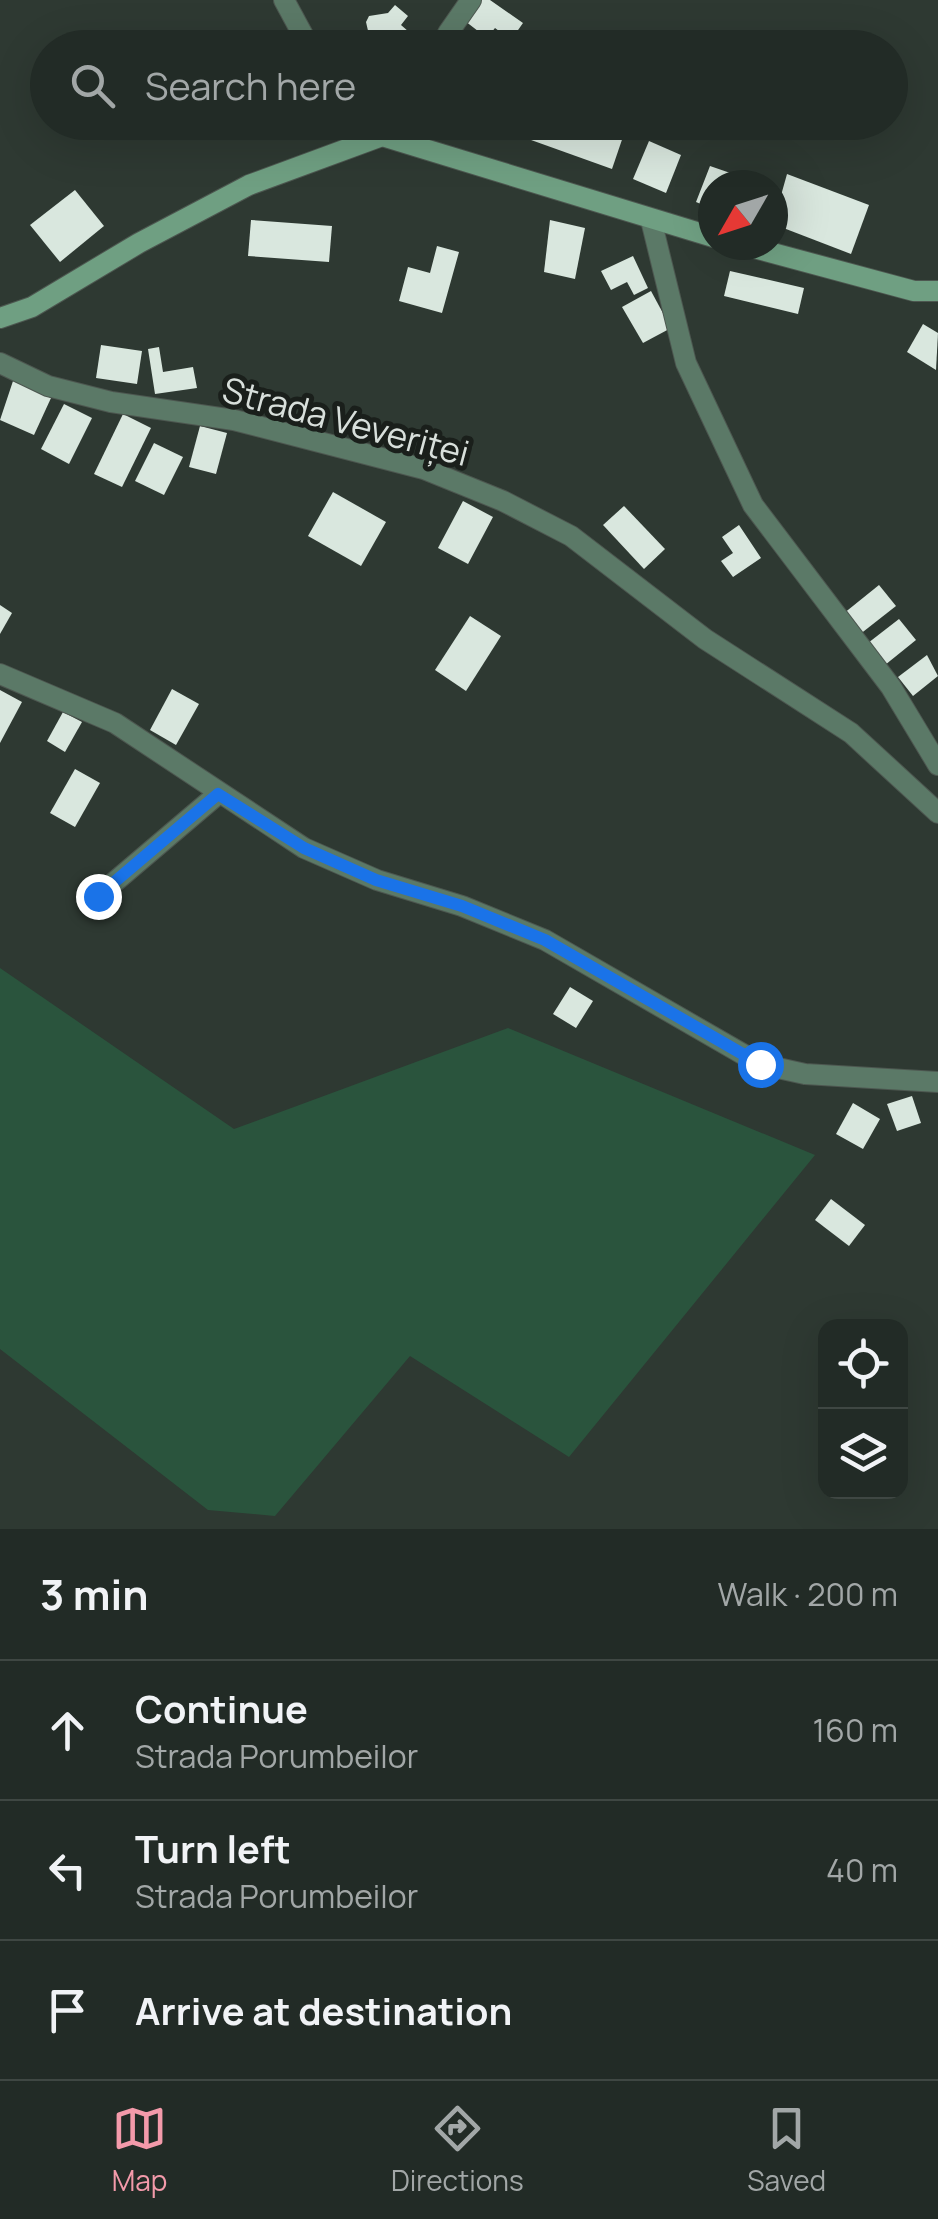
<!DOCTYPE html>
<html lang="en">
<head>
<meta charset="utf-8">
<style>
	:root { --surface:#222b26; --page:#2a332e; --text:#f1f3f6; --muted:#a2a7a7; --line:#3f4743; --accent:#f39aaa }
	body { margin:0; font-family:Manrope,sans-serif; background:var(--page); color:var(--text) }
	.controls { position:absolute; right:30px; bottom:30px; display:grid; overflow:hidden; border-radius:20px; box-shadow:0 10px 40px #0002 }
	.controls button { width:90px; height:90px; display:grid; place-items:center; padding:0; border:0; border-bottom:2px solid var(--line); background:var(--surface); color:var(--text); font:50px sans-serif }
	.compass { position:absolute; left:698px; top:170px; width:90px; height:90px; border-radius:50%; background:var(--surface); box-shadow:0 10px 40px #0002; rotate:231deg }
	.stop { position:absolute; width:30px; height:30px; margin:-22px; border:8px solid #1a73e8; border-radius:50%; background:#fff }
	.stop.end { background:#1a73e8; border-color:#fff; box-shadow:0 2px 10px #0008 }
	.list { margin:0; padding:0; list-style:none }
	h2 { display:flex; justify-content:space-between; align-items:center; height:130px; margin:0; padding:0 40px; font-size:42px }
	h2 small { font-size:32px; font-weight:400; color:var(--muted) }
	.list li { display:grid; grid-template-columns:65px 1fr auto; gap:30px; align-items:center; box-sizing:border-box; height:140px; padding:0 40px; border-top:2px solid var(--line) }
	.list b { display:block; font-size:38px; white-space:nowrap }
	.list p { margin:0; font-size:32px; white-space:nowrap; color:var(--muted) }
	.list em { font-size:32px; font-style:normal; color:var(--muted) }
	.icon { flex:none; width:55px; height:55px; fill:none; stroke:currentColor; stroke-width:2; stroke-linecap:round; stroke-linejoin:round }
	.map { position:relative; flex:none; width:938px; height:1529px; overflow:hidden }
	.search { position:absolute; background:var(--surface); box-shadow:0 10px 40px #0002; left:30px; right:30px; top:30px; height:110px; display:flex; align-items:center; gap:25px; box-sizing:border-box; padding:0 35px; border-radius:55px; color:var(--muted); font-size:38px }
	.sheet { height:550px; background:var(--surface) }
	nav { display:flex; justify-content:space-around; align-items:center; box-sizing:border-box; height:140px; border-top:2px solid var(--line); background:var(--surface); font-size:28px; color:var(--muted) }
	nav a { display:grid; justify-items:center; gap:5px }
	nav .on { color:var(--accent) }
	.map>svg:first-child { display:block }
</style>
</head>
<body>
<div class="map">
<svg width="938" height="1529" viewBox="0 0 938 1529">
	<rect width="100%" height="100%" fill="#2e3932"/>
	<!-- green -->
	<path fill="#2a543d" d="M0,968L234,1129L508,1028L815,1155L569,1457L410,1356L275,1516L208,1510L0,1349Z"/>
	<!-- building -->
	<g fill="#d9e7de">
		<path d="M480,0H490L523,23L511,40L495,28L487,38L465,21Z"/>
		<path d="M395,5L408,16L401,25L424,45L366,48L361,44L369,35L366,22L369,16L388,13Z"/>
		<path d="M260,33L261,48H240L239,34Z"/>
		<path d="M481,122H628L612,169Z"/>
		<path d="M649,141L681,155L666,193L633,179Z"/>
		<path d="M710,166L739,176L736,185H713V209L696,202Z"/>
		<path d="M787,174L869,205L851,254L773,224Z"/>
		<path d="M75,190L104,226L60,262L30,225Z"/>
		<path d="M251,220L332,226L329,262L248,256Z"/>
		<path d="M550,220L585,228L575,279L544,272Z"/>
		<path d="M437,246L459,252L442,313L399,301L408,267L430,273Z"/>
		<path d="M633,256L648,288L634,295L627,282L611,290L601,271Z"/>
		<path d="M730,271L804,288L798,314L724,296Z"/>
		<path d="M651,291L671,328L643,343L622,307Z"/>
		<path d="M923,324L938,333L936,370L907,352Z"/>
		<path d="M101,345L142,351L137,384L96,378Z"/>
		<path d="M159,347L163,372L193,367L197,388L155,394L148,349Z"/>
		<path d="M13,381L51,398L34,435L0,420Z"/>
		<path d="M64,404L92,418L69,464L41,449Z"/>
		<path d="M123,414L151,428L122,487L94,474Z"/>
		<path d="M200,426L227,433L216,474L189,467Z"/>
		<path d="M154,443L183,457L164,495L135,481Z"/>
		<path d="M333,492L386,522L361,566L308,536Z"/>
		<path d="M463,501L493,517L468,564L438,548Z"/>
		<path d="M624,506L665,549L644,569L603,525Z"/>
		<path d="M739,525L761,558L733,577L721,561L733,553L722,537Z"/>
		<path d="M879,585L896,606L859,635L843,614Z"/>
		<path d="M0,605L12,613L0,634Z"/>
		<path d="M470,616L501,636L466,691L435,670Z"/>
		<path d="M899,619L916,640L885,665L868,643Z"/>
		<path d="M927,655L938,676L913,696L898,677Z"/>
		<path d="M172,689L199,704L176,745L150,730Z"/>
		<path d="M0,690L22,702L0,743Z"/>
		<path d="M63,712L82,722L65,752L47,741Z"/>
		<path d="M75,769L100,783L75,827L50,813Z"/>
		<path d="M570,987L593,1001L576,1028L553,1014Z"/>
		<path d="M912,1096L921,1123L897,1131L887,1104Z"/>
		<path d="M853,1103L880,1119L863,1149L836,1134Z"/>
		<path d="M831,1199L865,1225L849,1246L815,1220Z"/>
	</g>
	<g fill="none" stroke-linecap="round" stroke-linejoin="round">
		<!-- minor casing -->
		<g stroke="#4d5750" stroke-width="22">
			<g id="minor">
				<path d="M284,0L310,48"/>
				<path d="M448,33L471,0"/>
				<path d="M651,220L686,363L753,505L891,687L938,765"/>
				<path d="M0,363L48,386L111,402L234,420L424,469L503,501L571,536L705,639L851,733L938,813"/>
				<path d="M0,674L115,723L304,848L377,880L462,906L545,940L760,1064L805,1074L938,1082"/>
				<path d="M98,896L218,794"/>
			</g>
		</g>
		<!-- secondary casing -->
		<g stroke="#4d5750" stroke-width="22">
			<g id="secondary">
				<path d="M743,245L914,291H938"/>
				<path d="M0,318L32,307L139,243L249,185L382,136L713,237"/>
			</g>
		</g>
		<!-- minor -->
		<use href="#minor" stroke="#5b7967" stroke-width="20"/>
		<!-- secondary -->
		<use href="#secondary" stroke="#6f9f82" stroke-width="20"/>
	</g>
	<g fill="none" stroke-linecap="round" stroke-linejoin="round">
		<!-- route -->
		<path stroke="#1a73e8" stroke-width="12" d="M98,896L218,794L304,848L376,880L462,906L545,940L760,1064"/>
	</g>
	<g text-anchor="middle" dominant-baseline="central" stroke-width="10" stroke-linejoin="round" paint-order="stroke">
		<!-- street labels -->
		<g font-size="35" fill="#d8dfdb" stroke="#1a1f1b">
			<text transform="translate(346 421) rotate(15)">Strada Veveriței</text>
		</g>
	</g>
</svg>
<div class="controls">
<button><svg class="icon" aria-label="locate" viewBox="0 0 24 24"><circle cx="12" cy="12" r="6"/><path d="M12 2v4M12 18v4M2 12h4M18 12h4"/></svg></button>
<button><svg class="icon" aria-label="layers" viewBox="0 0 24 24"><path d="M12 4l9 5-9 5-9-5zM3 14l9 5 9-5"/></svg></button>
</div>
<svg class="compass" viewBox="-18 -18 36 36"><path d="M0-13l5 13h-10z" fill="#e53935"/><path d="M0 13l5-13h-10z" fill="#a2a7a7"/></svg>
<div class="stop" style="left:760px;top:1064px"></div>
<div class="stop end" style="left:98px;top:896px"></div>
<div class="search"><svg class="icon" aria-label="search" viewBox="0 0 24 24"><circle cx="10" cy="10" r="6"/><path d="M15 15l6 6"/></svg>Search here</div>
</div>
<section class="sheet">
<h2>3 min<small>Walk · 200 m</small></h2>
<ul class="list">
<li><svg class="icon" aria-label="ahead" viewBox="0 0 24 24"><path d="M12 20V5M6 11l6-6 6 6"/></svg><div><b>Continue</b><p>Strada Porumbeilor</p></div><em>160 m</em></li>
<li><svg class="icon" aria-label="left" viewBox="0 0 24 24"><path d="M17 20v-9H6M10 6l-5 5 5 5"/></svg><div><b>Turn left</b><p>Strada Porumbeilor</p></div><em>40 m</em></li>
<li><svg class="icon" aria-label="arrive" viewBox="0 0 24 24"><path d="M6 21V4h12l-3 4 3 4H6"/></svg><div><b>Arrive at destination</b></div></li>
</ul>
</section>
<nav>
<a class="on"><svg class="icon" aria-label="map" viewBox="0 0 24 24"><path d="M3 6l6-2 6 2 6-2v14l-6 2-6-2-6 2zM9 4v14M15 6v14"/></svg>Map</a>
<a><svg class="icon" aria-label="directions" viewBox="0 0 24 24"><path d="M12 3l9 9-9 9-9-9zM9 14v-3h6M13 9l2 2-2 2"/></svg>Directions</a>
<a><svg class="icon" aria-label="saved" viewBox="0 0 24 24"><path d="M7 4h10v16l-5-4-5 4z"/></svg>Saved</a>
</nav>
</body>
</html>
